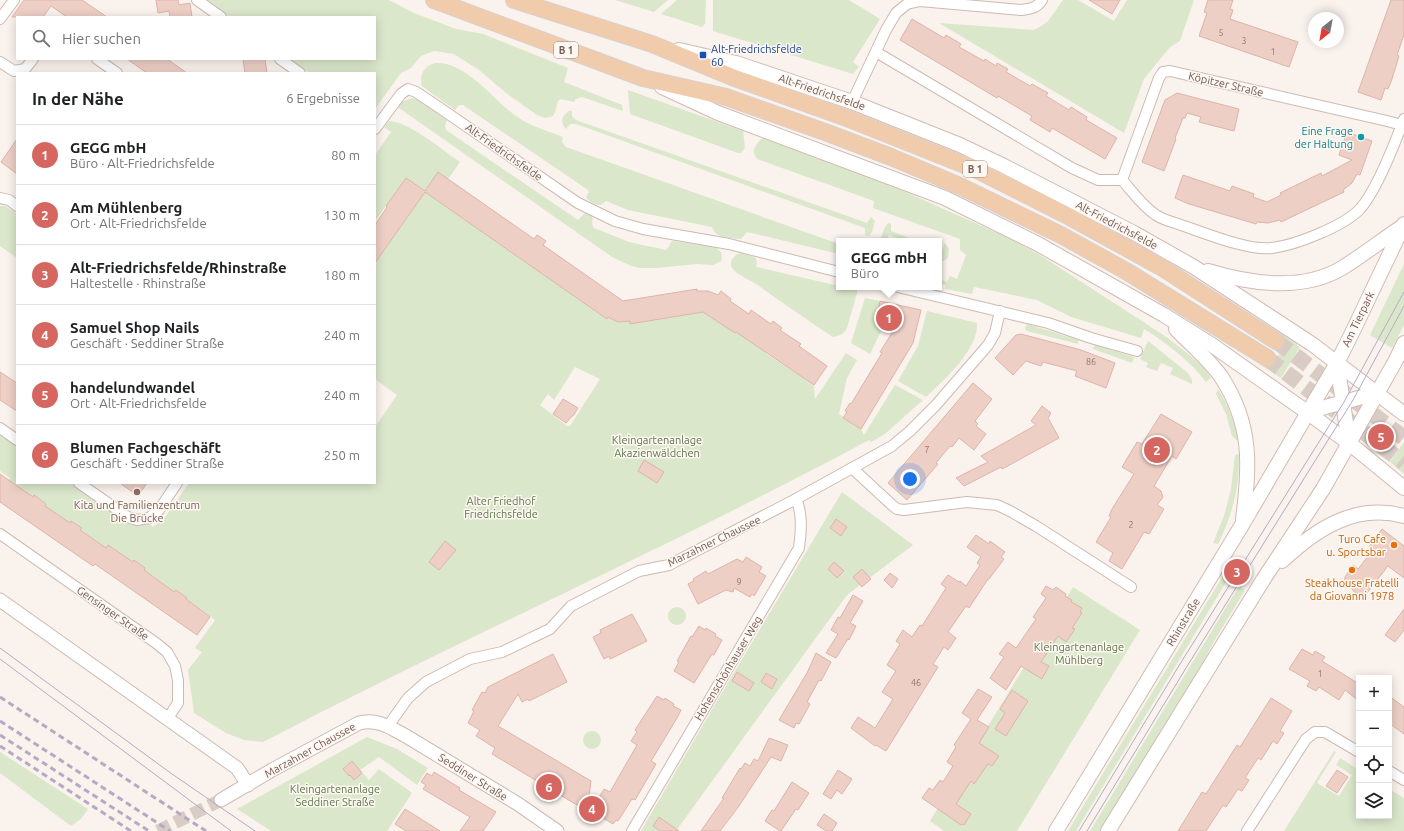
<!DOCTYPE html>
<html lang="de">
<head>
<meta charset="utf-8">
<style>
	:root { --surface:#fff; --page:#f6f6f6; --text:#202124; --muted:#757577; --line:#e0e0e0; --accent:#d56760 }
	body { margin:0; font-family:Ubuntu,sans-serif; background:var(--page); color:var(--text) }
	.controls { position:absolute; right:12px; bottom:12px; display:grid; overflow:hidden; border-radius:0px; box-shadow:0 2px 10px #0003 }
	.controls button { width:36px; height:36px; display:grid; place-items:center; padding:0; border:0; border-bottom:1px solid var(--line); background:var(--surface); color:var(--text); font:20px sans-serif }
	.compass { position:absolute; left:1308px; top:12px; width:36px; height:36px; border-radius:50%; background:var(--surface); box-shadow:0 2px 10px #0003; rotate:211deg }
	.you { position:absolute; left:910px; top:479px; width:14px; height:14px; margin:-10px; border:3px solid #fff; border-radius:50%; background:#1a73e8; box-shadow:0 0 0 6px #1a73e833 }
	.badge { display:grid; place-items:center; width:26px; height:26px; border-radius:50%; background:var(--accent); color:#fff; font-size:13px; font-weight:700 }
	.pin { position:absolute; translate:-50% -50%; border:2px solid #fff; box-shadow:0 1px 4px #0006 }
	.popup { position:absolute; left:836px; top:238px; width:106px; height:52px; box-sizing:border-box; display:grid; place-content:center; border-radius:0px; background:var(--surface); filter:drop-shadow(0 1px 3px #0005); font-size:13px; white-space:nowrap; color:var(--muted) }
	.popup b { font-size:15px; color:var(--text) }
	.popup::after { content:''; position:absolute; left:50%; top:100%; margin-left:-8px; border:8px solid transparent; border-top-color:var(--surface) }
	.list { margin:0; padding:0; list-style:none }
	h2 { display:flex; justify-content:space-between; align-items:center; height:52px; margin:0; padding:0 16px; font-size:17px }
	h2 small { font-size:13px; font-weight:400; color:var(--muted) }
	.list li { display:grid; grid-template-columns:26px 1fr auto; gap:12px; align-items:center; box-sizing:border-box; height:60px; padding:0 16px; border-top:1px solid var(--line) }
	.list b { display:block; font-size:15px; white-space:nowrap }
	.list p { margin:0; font-size:13px; white-space:nowrap; color:var(--muted) }
	.list em { font-size:13px; font-style:normal; color:var(--muted) }
	.icon { flex:none; width:22px; height:22px; fill:none; stroke:currentColor; stroke-width:2; stroke-linecap:round; stroke-linejoin:round }
	.map { position:relative; flex:none; width:1404px; height:831px; overflow:hidden }
	.search { position:absolute; background:var(--surface); box-shadow:0 2px 10px #0003; left:16px; top:16px; width:360px; height:44px; display:flex; align-items:center; gap:10px; box-sizing:border-box; padding:0 14px; border-radius:0px; color:var(--muted); font-size:15px }
	.panel { position:absolute; background:var(--surface); box-shadow:0 2px 10px #0003; left:16px; top:72px; width:360px; height:412px; border-radius:0px }
	.map>svg:first-child { display:block }
</style>
</head>
<body>
<div class="map">
<svg width="1404" height="831" viewBox="0 0 1404 831">
	<rect width="100%" height="100%" fill="#faf2ec"/>
	<!-- green -->
	<g fill="#dbe7cb" fill-rule="evenodd">
		<path d="M206,0H389L414,13L456,29L483,34L568,68L564,82L622,105L623,111L582,97L576,99L574,102C551,95 561,103 553,116L545,118L537,115L506,93L479,70L454,54L434,51L421,56L411,68L401,73L375,109V73H310L290,59H375V17H230Z"/>
		<path d="M615,0H668L654,12Z"/>
		<path d="M677,0H706L705,24L702,27L661,14Z"/>
		<path d="M713,0H849L880,19L853,62L859,67L853,74L713,31Z"/>
		<path d="M1063,0H1078L1114,21L1127,0H1194L1180,41L1170,47L1144,79L1124,133L939,23L1034,30L1043,25L1048,21Z"/>
		<path d="M435,63C466,61 492,99 516,116C530,126 547,131 563,137L562,142L566,147L839,244V254L747,232L741,239H739C727,237 717,239 712,227L628,210L606,201L601,205C595,205 589,202 586,197L589,192L588,190L463,105H459L455,110L422,86C419,75 423,67 435,63Z"/>
		<path d="M628,90L743,131L745,148L741,153H738L630,114Z"/>
		<path d="M412,98L418,100L447,120L445,126L446,130L578,220L584,214L587,213L592,216C593,221 591,224 594,228L629,242L666,250L670,245V243L673,241L716,247L721,252L722,258L721,261L713,265L697,264L657,268H640L631,266L612,257L399,108L398,107L401,102Z"/>
		<path d="M569,111H572V116L576,120L867,223L871,217L875,221L872,232L869,236L865,235V228L576,124H570L566,129C560,123 561,116 569,111Z"/>
		<path d="M389,121C410,122 442,150 460,162L448,179L438,173L425,191L606,318L608,317L618,322L630,321V324L700,312L701,310L735,333L736,332L766,350L765,353L794,372L796,370L805,376L804,379L814,386L815,399L846,353L857,360L847,378L839,414L861,429L864,435L895,385L923,400L885,434L871,442L869,440C670,547 463,638 263,742L244,740L226,733L194,713L188,670L202,652L195,648L215,620L186,599L187,598L176,590L174,592L144,570L145,568L134,561L133,562L108,545L106,548L80,530L82,528L71,521L70,523L45,506L46,504L34,496L33,497L8,480L10,478L0,471V434L17,445V483H71L122,518L148,522L153,527L166,516L189,483H375V427L397,395L375,379V263L425,191L406,178L375,221V155L391,132L384,127ZM575,367L600,379L570,426H567L540,405L548,394L554,400Z"/>
		<path d="M763,138L837,163L874,178L1011,239L1043,257L1168,338L1193,358L1205,369L1211,378L1206,382C1190,361 1167,343 1144,329L1141,338L1071,317L1037,300L974,287L972,294L945,289L946,285L939,283V279L947,282L950,276L957,279L966,255L960,250V239L873,208L874,201L757,159C757,159 754,154 754,153C753,148 759,140 763,138Z"/>
		<path d="M0,206H5L17,214V258L0,246Z"/>
		<path d="M889,223L891,224V231L917,241H905L889,235L886,241H883L881,239L884,229L887,224Z"/>
		<path d="M945,243L949,249L948,258L943,261L939,262L941,254H939V249L942,250Z"/>
		<path d="M740,253L755,257L757,262L756,267L839,286V287H857V293L847,328C844,334 839,336 833,337C807,320 782,302 756,284C750,280 737,275 733,269C727,263 734,255 740,253Z"/>
		<path d="M1404,264V325L1392,348L1370,335Z"/>
		<path d="M865,298L880,301L876,321L882,329L870,354L851,343Z"/>
		<path d="M927,311L977,323C979,349 944,380 926,397L898,381L918,346Z"/>
		<path d="M1027,324L1078,340V344L1027,331L1025,329Z"/>
		<path d="M1281,332L1300,347L1281,378L1262,366L1261,364C1280,361 1285,350 1281,332Z"/>
		<path d="M1148,341L1188,373L1192,380V384L1170,374L1173,368L1161,363L1157,371L1146,367L1148,363L1140,359Z"/>
		<path d="M1095,345L1134,357L1132,363L1093,349Z"/>
		<path d="M1218,389C1229,406 1234,423 1239,442L1232,436L1226,414L1216,394Z"/>
		<path d="M1404,442V474L1390,462Z"/>
		<path d="M1239,454C1240,486 1232,516 1218,544L1213,543L1224,516L1231,489L1235,455Z"/>
		<path d="M842,492L913,545L847,595L676,831H641L717,701Z"/>
		<path d="M1223,576L1228,579L1076,831H1068Z"/>
		<path d="M1239,586L1245,590L1213,643L1195,678L1101,831H1090Z"/>
		<path d="M1073,587L1140,630L1017,831H944L930,821Z"/>
		<circle cx="677" cy="616" r="9"/>
		<circle cx="592" cy="740" r="9"/>
		<path d="M367,737L397,749L428,768L417,785L379,757L360,770L369,780L379,769L412,793L387,831H271L237,809Z"/>
		<path d="M1334,751L1336,752L1317,783L1339,796L1352,775L1336,765L1340,758L1359,770V816H1389V789L1404,798V831H1284Z"/>
		<path d="M0,752L88,809L81,819L71,826L0,773Z"/>
	</g>
	<!-- building -->
	<g fill="#edcfc6" stroke="#ddb4a9">
		<path d="M24,0H82L107,17H67L51,6L43,17H12Z"/>
		<path d="M156,0H178L179,5L190,3L192,17H170L169,11L158,13Z"/>
		<path d="M1089,0H1120L1112,14Z"/>
		<path d="M1208,0H1233L1230,9L1233,10L1230,19L1298,42L1289,67L1199,36L1207,13L1204,12Z"/>
		<path d="M1391,0H1404V35L1397,55L1399,56L1392,79L1388,89L1385,88L1381,100L1358,92Z"/>
		<path d="M912,19L944,38L946,35L961,44L959,47L984,61L985,59L996,66L997,63L1008,69L1006,72L1030,86L1032,84L1048,93L1046,96L1069,110L1071,107L1087,117L1086,120L1117,138L1105,159L1052,128L1050,132L1030,120L1032,116L998,96L997,98L900,40Z"/>
		<path d="M127,59H167L187,73H147Z"/>
		<path d="M243,59H265L267,73H245Z"/>
		<path d="M1177,93L1239,109L1234,131L1199,122L1201,117L1187,113L1185,118H1183L1175,138L1176,139L1164,171L1142,162L1165,100Z"/>
		<path d="M1347,132L1372,141L1360,175L1357,174L1352,183L1343,190L1344,192L1281,222L1280,220L1268,223L1257,222L1256,224L1189,204L1175,198L1183,175L1230,191L1232,186L1254,194L1253,197L1267,202L1281,195L1280,193L1321,173L1322,176L1352,160L1339,155Z"/>
		<path d="M17,139V174L1,162Z"/>
		<path d="M438,172L534,239L537,235L546,241L543,245L623,301L697,289V291H708L718,295L721,291L731,299L730,301L749,314L751,310L771,324L773,321L782,328L780,330L801,344L799,346L827,366L814,385L736,332L735,333L703,312L630,324V321L618,322L608,317L607,319L425,192L375,263V225L387,207L386,206L406,178L425,191Z"/>
		<path d="M880,301L921,310L913,343L861,429L843,418L847,412L845,411L850,403L851,404L882,353L880,352L895,328L881,325L882,323L876,321Z"/>
		<path d="M1021,334L1081,350L1115,363L1106,388L1075,376L1077,371L1043,362L1041,366L1026,361L1013,375L995,358L1016,335Z"/>
		<path d="M0,372L17,383V411L0,400Z"/>
		<path d="M973,383L992,399L975,421L978,424L976,426L986,434L974,450L959,438L952,447L950,446L936,463L938,464L907,500L888,483Z"/>
		<path d="M563,399L578,408L573,416H572L566,423L553,414Z"/>
		<path d="M1042,406L1051,413L1048,418L1059,438L1002,469L1001,467L964,486L956,478L988,462L981,456L1036,425L1031,421Z"/>
		<path d="M1161,414L1192,432L1176,459L1172,456L1154,486L1161,491L1163,497L1157,505L1164,509L1149,534L1144,532L1122,569L1109,561L1113,553L1096,542L1111,517L1109,516L1112,509L1134,474L1122,467L1137,442L1142,444Z"/>
		<path d="M644,460L664,472L657,483L638,471Z"/>
		<path d="M0,474L33,497L34,495L46,504L45,506L70,523L71,521L82,528L80,530L106,548L108,545L133,562L134,560L145,568L144,570L174,592L176,590L187,598L186,599L210,617L197,635L95,564L93,566L0,502Z"/>
		<path d="M120,483H147L138,496Z"/>
		<path d="M836,519L847,527L841,536L830,528Z"/>
		<path d="M1382,529L1404,546V578L1388,566L1363,598L1356,592L1355,593L1350,586L1344,587L1345,577L1353,565L1358,569L1373,550L1369,547Z"/>
		<path d="M976,535L989,544L990,541L1005,552L1001,557L1004,559L989,579H988L969,608L966,606L948,632L956,638L948,650L944,647L933,664L938,667L886,751L876,745L875,746L851,728L858,717L875,728L893,699L882,692L896,671L887,665L900,644L896,641L903,630L912,637L920,625L922,626L946,588L941,584L948,575L959,582L960,581L966,586L980,565L977,563L981,557L967,547Z"/>
		<path d="M445,541L456,550L439,570L429,562Z"/>
		<path d="M746,557L762,567L759,572L766,576L754,596L752,594L750,597L734,588L733,592L726,590L698,604L688,584L694,581L693,579L706,571L708,574L737,559L743,562Z"/>
		<path d="M834,562L844,571L837,578L828,569Z"/>
		<path d="M862,569L871,579L862,587L853,577Z"/>
		<path d="M890,573L898,579L892,588L884,580Z"/>
		<path d="M1046,586L1053,590L1056,587L1066,594L1065,596L1072,600L1071,602L1082,608L1080,612L1082,613L1072,628L1075,629L1066,642L1058,636L1041,662L1049,666L1042,679L1021,666L1006,690L990,678L1004,657L999,654L1008,642L1016,648L1036,619L1033,617L1046,598L1041,594Z"/>
		<path d="M853,595L863,601L850,623L856,626L849,640L848,639L836,658L826,653L838,634L831,630L838,617L840,618Z"/>
		<path d="M1404,609V630L1395,642L1385,635Z"/>
		<path d="M632,614L647,641L610,659L609,656L604,659L593,637L601,633L600,630Z"/>
		<path d="M699,626L705,630L706,628L716,634L715,636L722,640L714,655L712,654L694,683L674,671L679,662L677,661L691,636L692,637Z"/>
		<path d="M1302,649L1313,655L1315,651L1325,657L1322,661L1359,684V701L1345,690L1339,700L1319,687L1316,691L1307,686L1310,681L1289,669Z"/>
		<path d="M816,653L831,662L821,681L819,680L807,702L810,704L799,724L796,723L794,728L779,720L807,673Z"/>
		<path d="M553,654L567,682L529,701L528,699L522,702L518,694L498,726L591,781L587,811L492,754L495,748L476,736L480,730L468,723L474,711L472,710L482,692L485,693L488,687Z"/>
		<path d="M737,672L754,683L749,691L732,681Z"/>
		<path d="M766,673L777,679L772,689L761,682Z"/>
		<path d="M978,689L992,697L977,720L989,727L979,743L999,756L992,766L988,764L974,784L971,781L956,804L971,814L964,825L963,824L961,825L922,798L929,788L933,790L940,780L943,782L953,766L947,762L956,747L954,745L971,719L962,713Z"/>
		<path d="M1012,690L1028,701L1006,736L995,729L1005,713L1000,709Z"/>
		<path d="M657,696L664,700L665,698L674,704L673,706L681,710L677,718L651,761L656,764L635,800L632,799L618,821L616,820L613,824L591,811L604,789L610,792L637,745L631,741L637,732L635,730Z"/>
		<path d="M1389,696L1404,707V734L1389,723Z"/>
		<path d="M1271,698L1292,711L1280,731L1284,733L1277,744L1273,741L1261,760L1258,758L1245,778L1249,780L1242,791L1238,789L1226,807L1223,805L1206,831H1178L1202,792L1206,794L1237,745L1240,747Z"/>
		<path d="M769,738L788,745L781,761L771,757L739,806L720,831H701L724,798H722L740,768L741,769L745,763L750,766L754,759L758,761Z"/>
		<path d="M352,761L362,773L354,780L350,775L349,776L343,769Z"/>
		<path d="M838,770L852,779L842,794L837,790L831,799L823,794Z"/>
		<path d="M1337,770L1348,777L1337,793L1326,786Z"/>
		<path d="M434,772L460,788L459,790L496,812L483,831H460L470,817L423,789L426,785L421,782L427,773L432,776Z"/>
		<path d="M792,782L809,793L798,810L796,809L781,831H780L765,821L772,810L774,811Z"/>
		<path d="M405,809L440,831H406L395,824Z"/>
		<path d="M824,814L837,823L832,831H826L817,825Z"/>
		<path d="M659,817L679,831H660L653,826Z"/>
	</g>
	<g fill="none" stroke-linecap="round" stroke-linejoin="round">
		<!-- tertiary-tunnel -->
		<path stroke="#d8ccc5" stroke-width="13" stroke-dasharray="13 6" stroke-linecap="butt" d="M158,831L221,800"/>
		<!-- primary-tunnel -->
		<g stroke="#d8ccc5" stroke-width="16" stroke-dasharray="16 8" stroke-linecap="butt">
			<path d="M1276,341L1404,438"/>
			<path d="M1267,358L1404,463"/>
		</g>
		<!-- minor casing -->
		<g stroke="#ccbab2" stroke-width="12">
			<g id="minor">
				<path d="M197,0L221,17"/>
				<path d="M0,19L14,0"/>
				<path d="M876,52L1072,168L1098,180H1122C1133,192 1142,206 1156,215C1163,220 1173,222 1181,225C1205,233 1248,251 1272,248C1296,245 1344,226 1360,209C1377,190 1395,143 1404,119"/>
				<path d="M97,59L117,73"/>
				<path d="M280,59L300,73"/>
				<path d="M0,62L14,71L25,69L33,59"/>
				<path d="M852,102L886,30L896,13L907,4L920,1L1021,10C1030,9 1037,8 1042,0"/>
				<path d="M375,129L401,94L408,89L416,92L437,106L578,203L615,221L643,229L729,244L839,272"/>
				<path d="M1122,180L1159,78L1163,72L1170,71L1387,121L1402,125"/>
				<path d="M0,198L9,200L17,206"/>
				<path d="M898,287L1048,323L1091,338L1137,351"/>
				<path d="M0,428L17,440"/>
				<path d="M852,468L892,505L897,509L904,510L967,502L997,505L1010,511L1036,526L1131,587"/>
				<path d="M79,483L128,517L137,520L149,518L159,510L177,483"/>
				<path d="M0,534L156,643L167,652L175,666L178,680V703L168,718"/>
				<path d="M388,726L408,698L426,682L470,659L502,652L550,629L571,606L639,571L669,565L796,499L892,446L910,431L936,405L988,345L995,333L1000,311"/>
				<path d="M1389,771L1404,780"/>
				<path d="M632,831L799,548C801,532 803,514 796,499"/>
				<path d="M1247,831L1306,739L1315,732H1325L1359,752"/>
			</g>
		</g>
		<!-- tertiary casing -->
		<g stroke="#ccbab2" stroke-width="15">
			<g id="tertiary">
				<path d="M0,600L237,768L248,785"/>
				<path d="M221,800L272,770L359,723C377,718 391,728 406,736L518,804L557,831"/>
			</g>
		</g>
		<!-- secondary casing -->
		<g stroke="#d0bbb3" stroke-width="16">
			<g id="secondary">
				<path d="M679,50L736,63L852,102L960,145L1004,166L1134,233L1194,267L1312,344L1404,414"/>
				<path d="M662,87L718,113L945,198L1038,244L1164,315L1212,345L1307,412L1349,443L1404,488"/>
				<path d="M1208,271C1251,284 1302,292 1342,268C1363,255 1382,240 1403,226"/>
				<path d="M1176,329C1191,345 1210,360 1222,378C1252,425 1250,466 1243,519"/>
				<path d="M1337,363L1349,443"/>
				<path d="M1307,412L1377,393"/>
				<path d="M1282,561C1316,529 1355,503 1404,516"/>
				<path d="M1056,831L1242,525L1337,363L1352,333L1404,224"/>
				<path d="M1108,831L1263,580L1323,489L1396,360L1404,343"/>
			</g>
		</g>
		<!-- primary casing -->
		<g stroke="#d8d0ce" stroke-width="18">
			<g id="primary">
				<path d="M434,0L643,78L726,97L825,132L891,157L960,186L1061,235L1126,271L1267,358"/>
				<path d="M514,0L652,44L732,77L844,117L977,170L1070,217L1161,267L1276,341"/>
			</g>
		</g>
		<!-- minor -->
		<use href="#minor" stroke="#fff" stroke-width="10"/>
		<!-- tertiary -->
		<use href="#tertiary" stroke="#fff" stroke-width="13"/>
		<!-- secondary -->
		<use href="#secondary" stroke="#fff" stroke-width="14"/>
		<!-- primary -->
		<use href="#primary" stroke="#f1ccac" stroke-width="16"/>
		<!-- tram -->
		<g stroke="#b4aac4" stroke-width="1">
			<path d="M0,648L172,774L255,831"/>
			<path d="M0,659L231,831"/>
			<path d="M1079,831L1180,664L1344,402L1404,292"/>
			<path d="M1087,831L1186,668L1353,400L1404,306"/>
		</g>
		<!-- rail -->
		<g stroke="#b4aac4" stroke-width="3" stroke-dasharray="6 4" stroke-linecap="butt">
			<path d="M0,697L206,831"/>
			<path d="M0,721L170,831"/>
			<path d="M0,735L149,831"/>
			<path d="M0,746L131,831"/>
		</g>
	</g>
	<!-- markers -->
	<rect fill="#1a4fb4" stroke="#fdf7f2" stroke-width="1.5" x="699" y="51" width="8" height="8" rx="2"/>
	<circle fill="#0f9aa8" stroke="#fdf7f2" stroke-width="1.5" cx="1361" cy="137" r="4"/>
	<circle fill="#8d6e63" stroke="#fdf7f2" stroke-width="1.5" cx="137" cy="492" r="4"/>
	<g fill="#e8710a" stroke="#fdf7f2" stroke-width="1.5">
		<circle cx="1394" cy="545" r="4"/>
		<circle cx="1352" cy="570" r="4"/>
	</g>
	<g text-anchor="middle" dominant-baseline="central" stroke-width="3" stroke-linejoin="round" paint-order="stroke">
		<!-- number labels -->
		<g font-size="9" fill="#92766e">
			<text x="1221" y="33">5</text>
			<text x="1244" y="41">3</text>
			<text x="1273" y="52">1</text>
			<text x="1091" y="362">86</text>
			<text x="927" y="450">7</text>
			<text x="1131" y="525">2</text>
			<text x="739" y="582">9</text>
			<text x="1320" y="674">1</text>
			<text x="916" y="683">46</text>
		</g>
		<!-- shield labels -->
		<g fill="#fdf7f2" stroke="#9c8881" stroke-width="1">
			<rect x="554" y="42" width="24" height="16" rx="3"/>
			<rect x="963" y="161" width="24" height="16" rx="3"/>
		</g>
		<g font-size="10" font-weight="bold" fill="#735851">
			<text x="566" y="50">B 1</text>
			<text x="975" y="169">B 1</text>
		</g>
		<!-- transit labels -->
		<g font-size="11" fill="#164399" stroke="#fdf7f2" text-anchor="start">
			<text x="711" y="49">Alt-Friedrichsfelde<tspan x="711" dy="13">60</tspan></text>
		</g>
		<!-- street labels -->
		<g font-size="11" fill="#735851" stroke="#fdf7f2">
			<text transform="translate(1226 84) rotate(13)">Köpitzer Straße</text>
			<text transform="translate(822 92) rotate(19)">Alt-Friedrichsfelde</text>
			<text transform="translate(504 152) rotate(35)">Alt-Friedrichsfelde</text>
			<text transform="translate(1117 225) rotate(28)">Alt-Friedrichsfelde</text>
			<text transform="translate(1358 319) rotate(-64)">Am Tierpark</text>
			<text transform="translate(714 541) rotate(-26)">Marzahner Chaussee</text>
			<text transform="translate(113 613) rotate(35)">Gensinger Straße</text>
			<text transform="translate(1183 622) rotate(-59)">Rhinstraße</text>
			<text transform="translate(728 668) rotate(-59)">Hohenschönhauser Weg</text>
			<text transform="translate(310 750) rotate(-29)">Marzahner Chaussee</text>
			<text transform="translate(473 777) rotate(32)">Seddiner Straße</text>
		</g>
		<!-- culture labels -->
		<g font-size="11" fill="#0d838f" stroke="#fdf7f2" text-anchor="end">
			<text x="1353" y="131">Eine Frage<tspan x="1353" dy="13">der Haltung</tspan></text>
		</g>
		<!-- park labels -->
		<g font-size="11" fill="#5e784a" stroke="#fdf7f2">
			<text x="657" y="440">Kleingartenanlage<tspan x="657" dy="13">Akazienwäldchen</tspan></text>
			<text x="501" y="501">Alter Friedhof<tspan x="501" dy="13">Friedrichsfelde</tspan></text>
			<text x="1079" y="647">Kleingartenanlage<tspan x="1079" dy="13">Mühlberg</tspan></text>
			<text x="335" y="789">Kleingartenanlage<tspan x="335" dy="13">Seddiner Straße</tspan></text>
		</g>
		<!-- education labels -->
		<g font-size="11" fill="#785e54" stroke="#fdf7f2">
			<text x="137" y="505">Kita und Familienzentrum<tspan x="137" dy="13">Die Brücke</tspan></text>
		</g>
		<!-- food labels -->
		<g font-size="11" fill="#c56008" stroke="#fdf7f2" text-anchor="end">
			<text x="1386" y="539">Turo Cafe<tspan x="1386" dy="13">u. Sportsbar</tspan></text>
			<text x="1352" y="583" text-anchor="middle">Steakhouse Fratelli<tspan x="1352" dy="13">da Giovanni 1978</tspan></text>
		</g>
	</g>
</svg>
<div class="controls">
<button>+</button>
<button>−</button>
<button><svg class="icon" aria-label="locate" viewBox="0 0 24 24"><circle cx="12" cy="12" r="6"/><path d="M12 2v4M12 18v4M2 12h4M18 12h4"/></svg></button>
<button><svg class="icon" aria-label="layers" viewBox="0 0 24 24"><path d="M12 4l9 5-9 5-9-5zM3 14l9 5 9-5"/></svg></button>
</div>
<svg class="compass" viewBox="-18 -18 36 36"><path d="M0-13l5 13h-10z" fill="#e53935"/><path d="M0 13l5-13h-10z" fill="#757577"/></svg>
<div class="you"></div>
<div class="pin badge" style="left:889px;top:318px">1</div>
<div class="popup"><b>GEGG mbH</b>Büro</div>
<div class="pin badge" style="left:1157px;top:450px">2</div>
<div class="pin badge" style="left:1237px;top:572px">3</div>
<div class="pin badge" style="left:592px;top:809px">4</div>
<div class="pin badge" style="left:1381px;top:437px">5</div>
<div class="pin badge" style="left:549px;top:787px">6</div>
<div class="search"><svg class="icon" aria-label="search" viewBox="0 0 24 24"><circle cx="10" cy="10" r="6"/><path d="M15 15l6 6"/></svg>Hier suchen</div>
<section class="panel">
<h2>In der Nähe<small>6 Ergebnisse</small></h2>
<ul class="list">
<li><span class="badge">1</span><div><b>GEGG mbH</b><p>Büro · Alt-Friedrichsfelde</p></div><em>80 m</em></li>
<li><span class="badge">2</span><div><b>Am Mühlenberg</b><p>Ort · Alt-Friedrichsfelde</p></div><em>130 m</em></li>
<li><span class="badge">3</span><div><b>Alt-Friedrichsfelde/Rhinstraße</b><p>Haltestelle · Rhinstraße</p></div><em>180 m</em></li>
<li><span class="badge">4</span><div><b>Samuel Shop Nails</b><p>Geschäft · Seddiner Straße</p></div><em>240 m</em></li>
<li><span class="badge">5</span><div><b>handelundwandel</b><p>Ort · Alt-Friedrichsfelde</p></div><em>240 m</em></li>
<li><span class="badge">6</span><div><b>Blumen Fachgeschäft</b><p>Geschäft · Seddiner Straße</p></div><em>250 m</em></li>
</ul>
</section>
</div>
</body>
</html>
